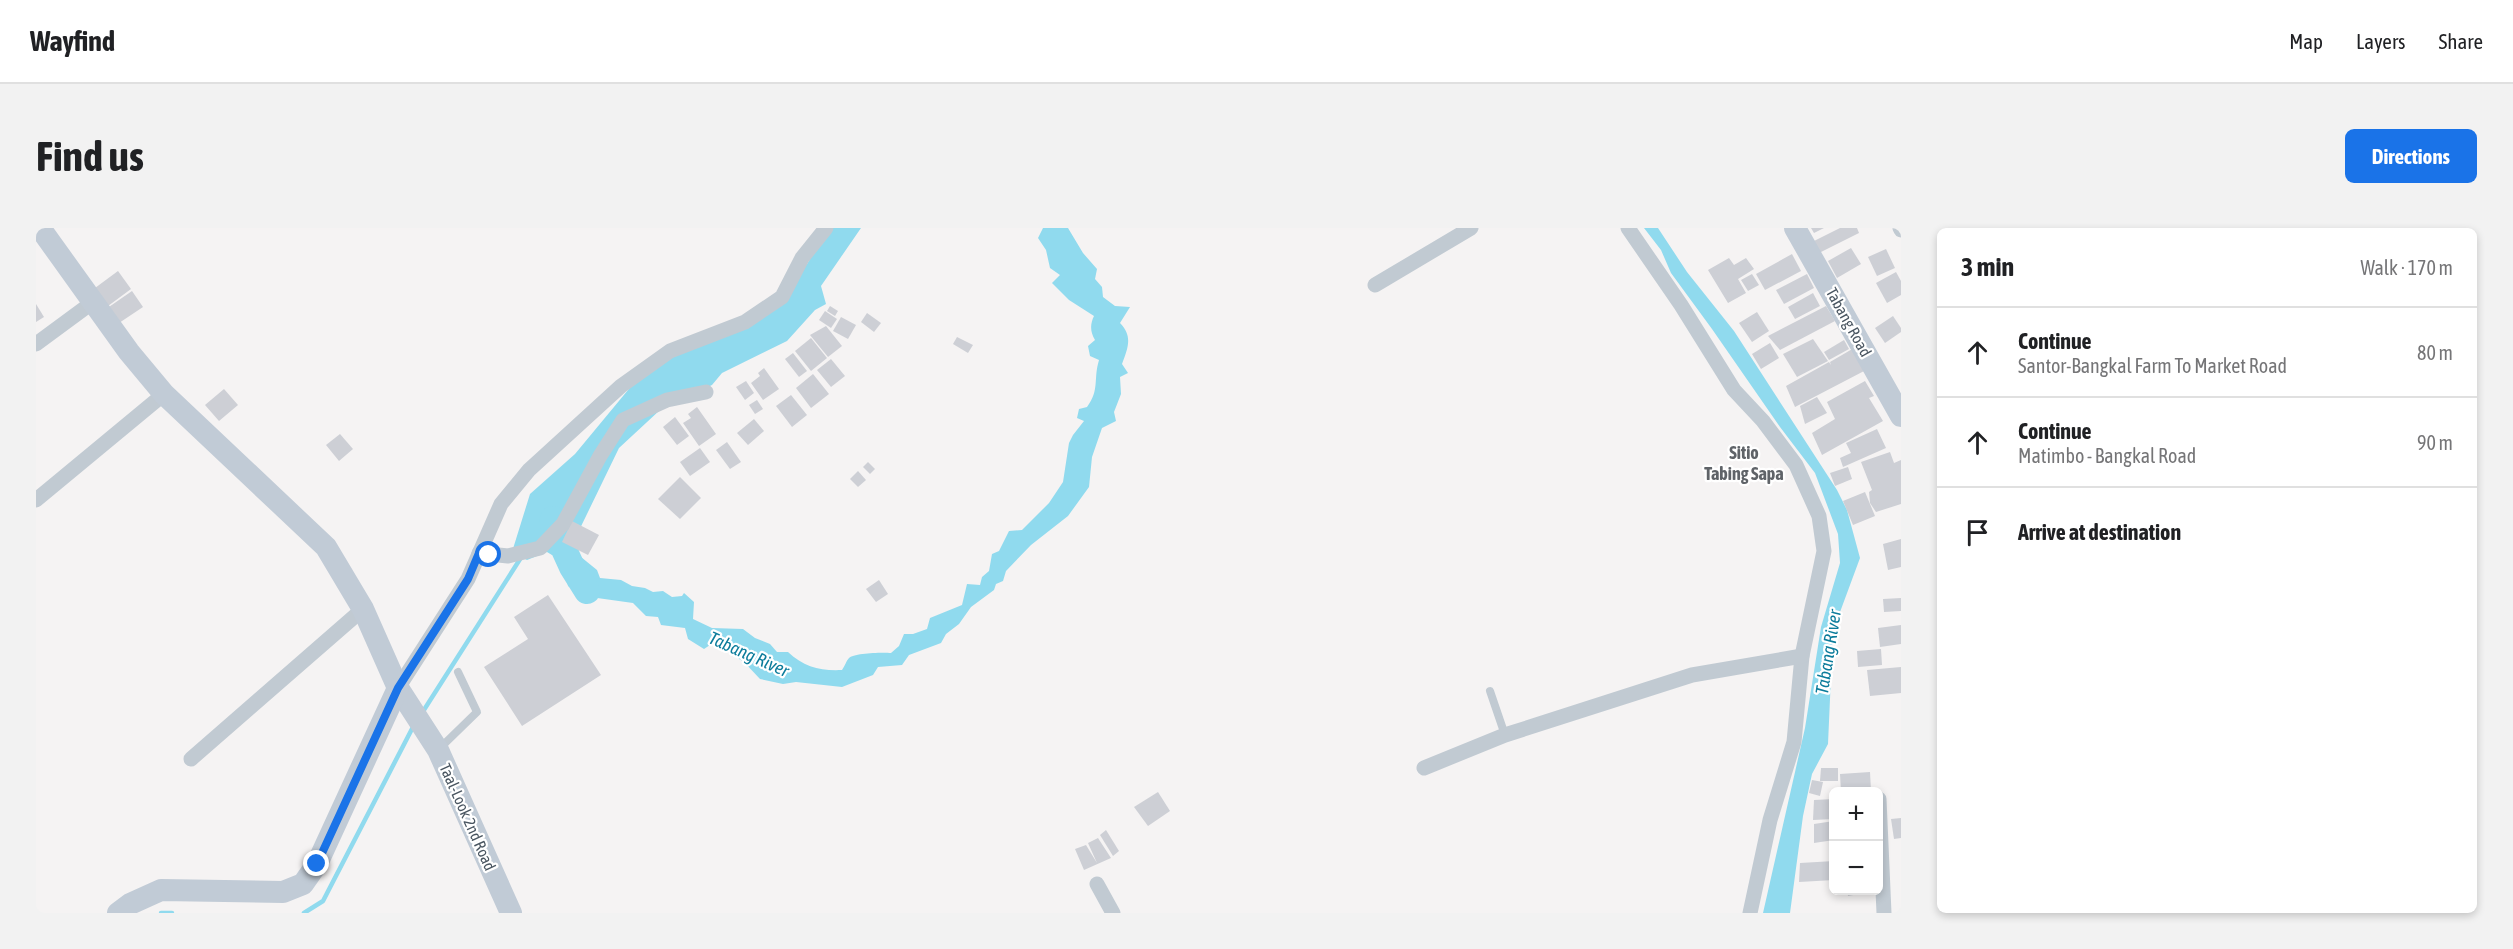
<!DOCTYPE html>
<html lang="en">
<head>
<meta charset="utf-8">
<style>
	:root { --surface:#fff; --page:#f2f2f2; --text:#202124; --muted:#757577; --line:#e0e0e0; --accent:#1a73e8 }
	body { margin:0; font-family:"Asap Condensed",sans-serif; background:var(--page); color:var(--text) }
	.controls { position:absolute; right:18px; bottom:18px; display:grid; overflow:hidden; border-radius:9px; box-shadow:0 3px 9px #0003 }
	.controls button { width:54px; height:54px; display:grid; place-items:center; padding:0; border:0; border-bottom:2px solid var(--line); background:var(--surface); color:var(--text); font:30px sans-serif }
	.stop { position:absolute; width:18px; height:18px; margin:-14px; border:4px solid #1a73e8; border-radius:50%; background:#fff }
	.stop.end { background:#1a73e8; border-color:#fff; box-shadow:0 2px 6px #0008 }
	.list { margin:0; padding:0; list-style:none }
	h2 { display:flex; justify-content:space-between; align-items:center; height:78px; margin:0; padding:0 24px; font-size:26px }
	h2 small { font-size:20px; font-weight:400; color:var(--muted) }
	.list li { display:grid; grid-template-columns:39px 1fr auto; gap:18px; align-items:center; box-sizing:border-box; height:90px; padding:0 24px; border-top:2px solid var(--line) }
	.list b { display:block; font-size:22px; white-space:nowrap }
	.list p { margin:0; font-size:20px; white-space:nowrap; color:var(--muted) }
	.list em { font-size:20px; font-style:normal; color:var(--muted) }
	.icon { flex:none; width:33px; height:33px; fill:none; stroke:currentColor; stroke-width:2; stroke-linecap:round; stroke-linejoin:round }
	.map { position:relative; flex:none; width:1865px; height:685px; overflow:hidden; border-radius:9px }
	header { display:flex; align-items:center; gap:36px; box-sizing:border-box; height:84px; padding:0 30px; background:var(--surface); border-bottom:2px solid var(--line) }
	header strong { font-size:28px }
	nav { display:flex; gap:33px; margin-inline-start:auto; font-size:21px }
	.intro { display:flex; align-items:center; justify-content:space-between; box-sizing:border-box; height:144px; padding:0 36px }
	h1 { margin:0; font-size:42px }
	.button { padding:15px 27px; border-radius:9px; background:var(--accent); color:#fff; font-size:21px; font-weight:700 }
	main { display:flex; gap:36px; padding:0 36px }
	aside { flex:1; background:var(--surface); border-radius:9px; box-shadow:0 3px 9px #0003 }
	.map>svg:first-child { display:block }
</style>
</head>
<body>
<header>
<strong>Wayfind</strong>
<nav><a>Map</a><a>Layers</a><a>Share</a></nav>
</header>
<div class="intro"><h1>Find us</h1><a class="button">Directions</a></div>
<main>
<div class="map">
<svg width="1865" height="685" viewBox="0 0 1865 685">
	<rect width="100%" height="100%" fill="#f5f3f3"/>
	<!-- water -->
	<g fill="#90daee">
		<path d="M793,0H825L785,58L790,76L779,82L751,113L686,145L676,157L624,182L583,220L535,319L516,327L511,324L491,332L476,324L494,266L539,226L597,156L642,125L718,95L771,36Z"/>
		<path d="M1007,0H1032L1047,25L1061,41L1059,51L1066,59L1067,69L1079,78L1094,79L1084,95C1097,108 1092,120 1086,136L1092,145L1084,149L1085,166L1078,184L1080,193L1066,200L1056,229L1053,259L1032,288L995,317L970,343L967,353L960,356L958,362L935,379L923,396L910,406L905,415L873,427L866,437L842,439L837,447L806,459L760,454L747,456L724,451L708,434L677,415L668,421L652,411L649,400L625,397L622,389L610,388L597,375L554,369L542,365L532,358L528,336L545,329L561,342L564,350L585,352L596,358L609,360L617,364L627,363L636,369L646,368L648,365L658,374L657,391L676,400L707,401L719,410L734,416L741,424H752C768,439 784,443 806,442C809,438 810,433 813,430C817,425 847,424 855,425L863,418L868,406H877L891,401L894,390L926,377L931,356L944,357L946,349L953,343L956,326L963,323L973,303L986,302L1013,275L1027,254L1033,215L1037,207L1048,193L1041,190L1043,181L1051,179C1064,161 1057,152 1063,132L1054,128L1052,118L1059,112C1054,104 1054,96 1058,88L1033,72L1016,55L1024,47L1014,40L1010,22L1002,10Z"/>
		<path d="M1608,0H1622L1651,44L1698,103L1801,262L1811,282L1824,330L1797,403L1792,516L1776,546L1767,588L1754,685H1727L1769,500L1785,399L1804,335L1802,306L1779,245L1744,199L1676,101L1635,45L1625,22Z"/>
	</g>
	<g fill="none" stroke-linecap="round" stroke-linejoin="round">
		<!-- stream -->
		<g stroke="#90daee" stroke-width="4.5">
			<path d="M386,485L486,328"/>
			<path d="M125,685H136"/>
			<path d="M268,685L287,673L378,497"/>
		</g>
		<!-- river -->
		<path stroke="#90daee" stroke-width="26" d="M517,291L516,295L536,339L551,363"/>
	</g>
	<!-- building -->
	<g fill="#cdcfd5">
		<path d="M1775,0H1788L1778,5Z"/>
		<path d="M1804,0H1821L1823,5L1779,27L1774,15Z"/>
		<path d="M1815,20L1825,36L1801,50L1792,33Z"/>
		<path d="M1850,21L1859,40L1841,48L1832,29Z"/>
		<path d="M1756,26L1765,43L1729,62L1720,46Z"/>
		<path d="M1693,30L1698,37L1710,30L1718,41L1702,51L1710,65L1692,75L1672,42Z"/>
		<path d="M82,43L95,61L72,78L59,60Z"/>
		<path d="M1860,44L1865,53V67L1851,75L1840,55Z"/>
		<path d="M1716,46L1723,57L1712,63L1705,52Z"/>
		<path d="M1771,46L1778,60L1748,76L1740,62Z"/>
		<path d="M96,63L107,79L80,97L70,81Z"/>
		<path d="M1777,65L1784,78L1759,91L1752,79Z"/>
		<path d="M0,76L8,89L0,94Z"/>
		<path d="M794,78L802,83L799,88L791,83Z"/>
		<path d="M1790,78L1799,93L1744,122L1732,108Z"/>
		<path d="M789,83L801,91L795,100L783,92Z"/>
		<path d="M1721,84L1733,103L1716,114L1703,95Z"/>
		<path d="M831,85L845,95L838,104L825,94Z"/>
		<path d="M1857,88L1865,100V104L1849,115L1839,100Z"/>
		<path d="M805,89L820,97L812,111L797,103Z"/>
		<path d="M790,98L806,118L792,129L774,107Z"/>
		<path d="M921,109L937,117L932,125L917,116Z"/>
		<path d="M775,110L791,130L775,143L759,123Z"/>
		<path d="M1777,111L1792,133L1761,149L1747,126Z"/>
		<path d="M1808,112L1813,121L1793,132L1788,124Z"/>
		<path d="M1734,115L1743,130L1725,141L1716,126Z"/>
		<path d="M1818,120L1830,142L1759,179L1750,158L1793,134L1795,137L1794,134Z"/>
		<path d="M757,125L771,143L763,149L749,131Z"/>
		<path d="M795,131L809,148L795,159L781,142Z"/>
		<path d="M728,140L743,161L727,172L715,155L724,148L722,145Z"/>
		<path d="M777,146L793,166L775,180L760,160Z"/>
		<path d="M710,153L718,165L709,172L700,159Z"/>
		<path d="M1829,153L1838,168L1833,170L1847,193L1786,227L1776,205L1799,191L1791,174Z"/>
		<path d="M188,161L202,177L183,193L169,177Z"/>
		<path d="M755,167L771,187L756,199L740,178Z"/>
		<path d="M1781,169L1791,185L1769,196L1764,178Z"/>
		<path d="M721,172L727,181L719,186L713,177Z"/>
		<path d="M661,179L680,206L663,218L647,195L655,190L652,186Z"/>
		<path d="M639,189L653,208L641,217L627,199Z"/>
		<path d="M718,191L728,203L712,217L701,205Z"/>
		<path d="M1841,201L1850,220L1807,239L1804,230L1815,225L1810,215Z"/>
		<path d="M304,206L317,221L303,233L290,217Z"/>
		<path d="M691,214L705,234L694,241L680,222Z"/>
		<path d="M664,220L674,234L654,248L644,234Z"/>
		<path d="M1854,224L1858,235L1865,232V276L1840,284L1834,275L1833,264L1836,262L1825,234Z"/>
		<path d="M832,234L839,241L834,246L827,239Z"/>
		<path d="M1812,239L1816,251L1799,258L1794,245Z"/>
		<path d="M822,243L830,252L822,259L814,251Z"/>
		<path d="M644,249L665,270L644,291L622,271Z"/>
		<path d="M1829,264L1839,288L1817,297L1807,273Z"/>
		<path d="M536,293L563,307L552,327L526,314Z"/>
		<path d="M1865,311V339L1852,342L1847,316Z"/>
		<path d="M843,352L852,366L840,374L830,361Z"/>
		<path d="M512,367L565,447L486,498L448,439L492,411L478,389Z"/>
		<path d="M1865,370V383L1848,384L1847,371Z"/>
		<path d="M1865,397V416L1844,419L1842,400Z"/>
		<path d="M1845,421L1846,437L1822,439L1821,423Z"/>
		<path d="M1865,439V465L1834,468L1831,442Z"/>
		<path d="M1785,540H1802V553H1784Z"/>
		<path d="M1834,544L1835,563L1805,564L1804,546Z"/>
		<path d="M1776,552L1787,554L1784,568L1773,565Z"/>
		<path d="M1122,564L1134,583L1112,598L1098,579Z"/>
		<path d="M1798,571V591L1777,592L1778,572Z"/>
		<path d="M1865,590V610L1858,611L1855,591Z"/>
		<path d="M1798,593V612L1778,615V596Z"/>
		<path d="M1070,602L1083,623L1077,628L1064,607Z"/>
		<path d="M1062,610L1075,630L1048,642L1039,621L1050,617L1061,635L1052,615Z"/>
		<path d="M1798,633V652L1763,654L1764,635Z"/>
		<path d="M1811,662H1833V664L1812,668Z"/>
	</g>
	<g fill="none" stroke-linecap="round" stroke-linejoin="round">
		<!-- lane -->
		<g stroke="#c1cad2" stroke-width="8">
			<path d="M1454,463L1469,507"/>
			<path d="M403,521L441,484L422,444"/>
		</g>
		<!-- street -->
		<g stroke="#c1cad2" stroke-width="15">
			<path d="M1592,0L1645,77L1698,162L1727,193L1760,237L1783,288L1788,323L1766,428L1758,514L1734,592L1714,685"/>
			<path d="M1864,0L1865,2"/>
			<path d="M1339,57L1435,0"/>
			<path d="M0,116L57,74"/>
			<path d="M0,272L128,166"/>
			<path d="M443,325L472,328L504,320L527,296L564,228L587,192L631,172L670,164"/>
			<path d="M362,460L432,351L465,276L493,242L585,158L634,123L709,94L746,69L766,30L790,0"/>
			<path d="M155,531L327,381"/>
			<path d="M1388,540L1469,507L1656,447L1766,428"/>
			<path d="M1843,571L1848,685"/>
			<path d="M1061,656L1077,685"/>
		</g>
		<!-- secondary -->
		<g stroke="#c1cbd6" stroke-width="22">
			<path d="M4,0L93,124L128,166L290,319L327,381L362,460L402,522L475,685"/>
			<path d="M1759,0L1865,188"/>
			<path d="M82,685L94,676L125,662L247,664L267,656L281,636L362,460"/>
		</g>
	</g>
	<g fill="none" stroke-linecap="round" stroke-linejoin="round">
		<!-- route -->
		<path stroke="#1a73e8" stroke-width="8" d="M281,636L362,460L432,351L443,325L453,327"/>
	</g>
	<g text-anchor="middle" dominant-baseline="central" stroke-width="4.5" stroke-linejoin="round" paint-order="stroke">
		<!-- street labels -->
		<g font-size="16" fill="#4a5661" stroke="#fff">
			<text transform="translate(1813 94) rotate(61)">Tabang Road</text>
			<text transform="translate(432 589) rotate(66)">Taal-Look 2nd Road</text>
		</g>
		<!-- neighbourhood labels -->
		<g font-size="18" font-weight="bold" fill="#5f6368" stroke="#fff">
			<text x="1708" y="224">Sitio<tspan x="1708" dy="21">Tabing Sapa</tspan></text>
		</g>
		<!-- water labels -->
		<g font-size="18" font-style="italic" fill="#0c7c9b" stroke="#fff">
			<text transform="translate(1792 424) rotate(-81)">Tabang River</text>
			<text transform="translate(713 426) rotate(24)">Tabang River</text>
		</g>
	</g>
</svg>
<div class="controls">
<button>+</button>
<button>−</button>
</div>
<div class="stop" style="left:453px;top:327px"></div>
<div class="stop end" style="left:281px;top:636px"></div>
</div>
<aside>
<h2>3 min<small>Walk · 170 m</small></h2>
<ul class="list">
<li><svg class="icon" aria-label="ahead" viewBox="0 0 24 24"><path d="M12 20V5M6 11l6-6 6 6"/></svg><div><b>Continue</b><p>Santor-Bangkal Farm To Market Road</p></div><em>80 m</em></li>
<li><svg class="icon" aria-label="ahead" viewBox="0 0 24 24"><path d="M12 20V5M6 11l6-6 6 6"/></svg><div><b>Continue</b><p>Matimbo - Bangkal Road</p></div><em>90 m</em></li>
<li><svg class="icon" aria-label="arrive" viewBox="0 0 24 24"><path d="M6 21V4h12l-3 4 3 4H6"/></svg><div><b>Arrive at destination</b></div></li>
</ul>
</aside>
</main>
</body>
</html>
